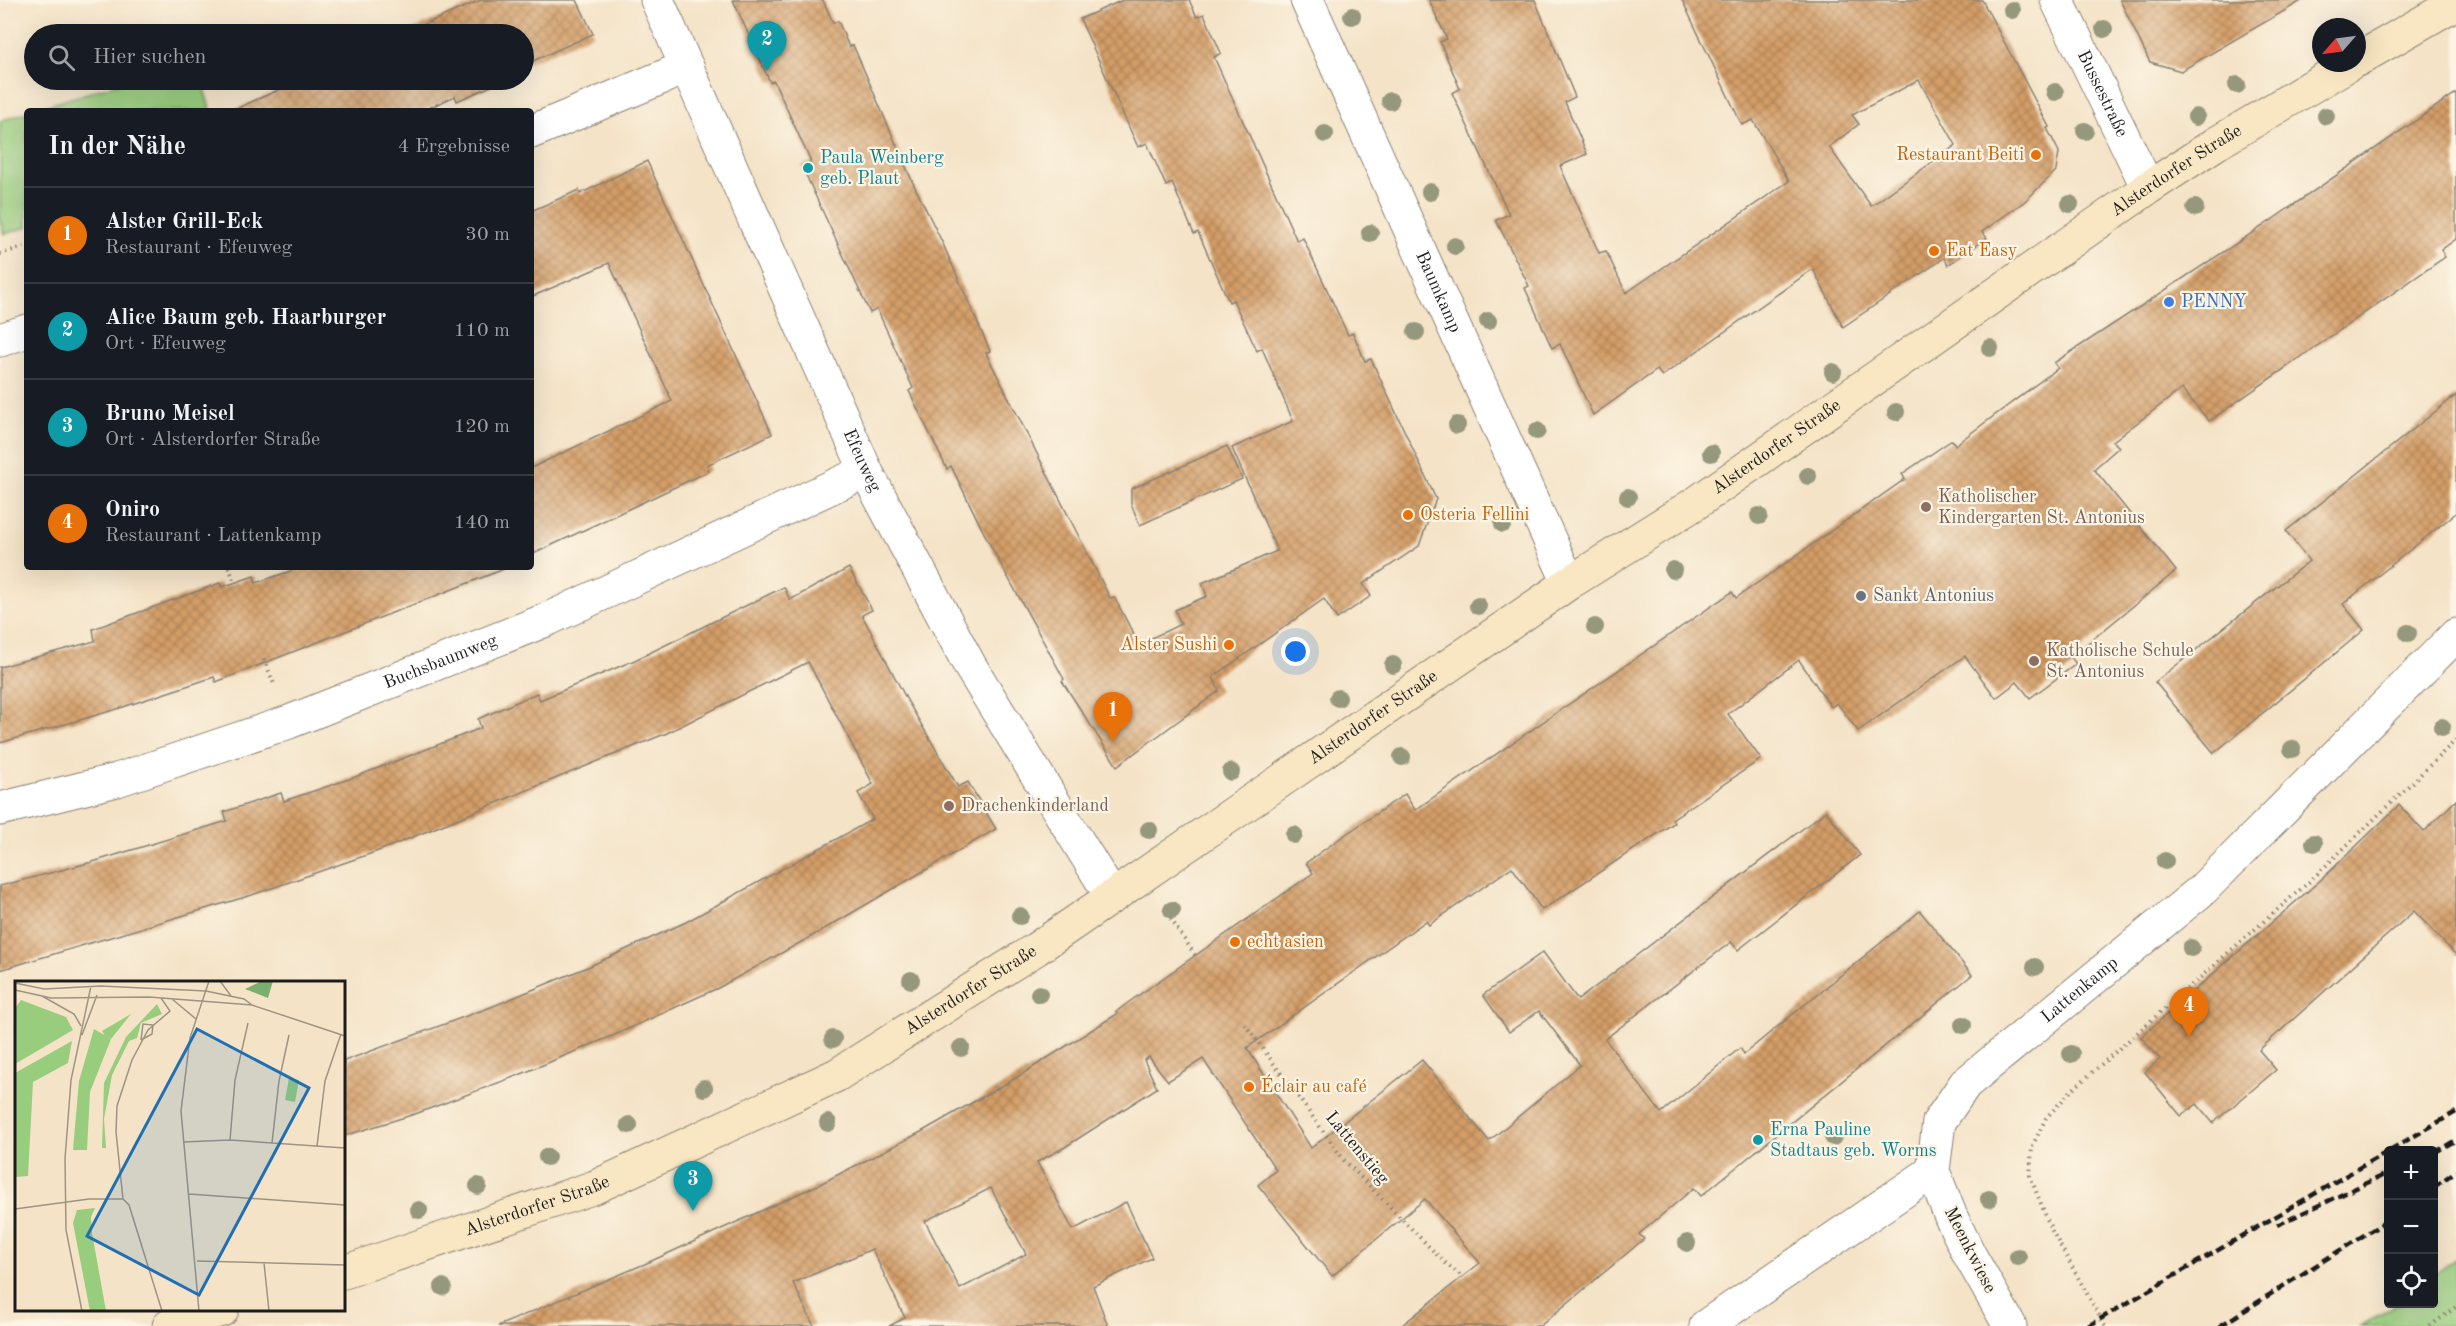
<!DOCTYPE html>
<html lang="de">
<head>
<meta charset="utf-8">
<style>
	:root { --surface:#171b24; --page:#242831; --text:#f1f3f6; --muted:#9ea1a6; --line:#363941; --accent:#1f6fb2 }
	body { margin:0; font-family:"Old Standard TT",serif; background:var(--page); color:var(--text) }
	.controls { position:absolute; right:18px; bottom:18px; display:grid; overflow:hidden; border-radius:6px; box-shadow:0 6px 24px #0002 }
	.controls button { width:54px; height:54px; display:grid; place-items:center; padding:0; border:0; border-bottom:2px solid var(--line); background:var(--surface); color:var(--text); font:30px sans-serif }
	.compass { position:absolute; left:2312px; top:18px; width:54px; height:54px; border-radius:50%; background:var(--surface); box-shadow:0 6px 24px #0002; rotate:242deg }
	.you { position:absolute; left:1296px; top:652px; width:21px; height:21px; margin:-15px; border:4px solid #fff; border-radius:50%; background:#1a73e8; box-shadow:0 0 0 9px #1a73e833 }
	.badge { display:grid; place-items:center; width:39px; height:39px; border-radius:50%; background:var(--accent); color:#fff; font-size:20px; font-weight:700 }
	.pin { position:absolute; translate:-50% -50px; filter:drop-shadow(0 2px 3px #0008) }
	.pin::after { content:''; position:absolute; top:32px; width:21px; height:18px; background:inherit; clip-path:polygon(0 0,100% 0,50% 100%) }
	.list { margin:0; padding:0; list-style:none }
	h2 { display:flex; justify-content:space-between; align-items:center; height:78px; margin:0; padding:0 24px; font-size:26px }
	h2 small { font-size:20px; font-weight:400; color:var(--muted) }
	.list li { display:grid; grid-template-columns:39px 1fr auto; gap:18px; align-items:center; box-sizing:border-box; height:96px; padding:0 24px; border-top:2px solid var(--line) }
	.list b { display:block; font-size:22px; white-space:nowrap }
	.list p { margin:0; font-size:20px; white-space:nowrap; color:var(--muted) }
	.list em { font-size:20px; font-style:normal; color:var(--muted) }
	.icon { flex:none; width:33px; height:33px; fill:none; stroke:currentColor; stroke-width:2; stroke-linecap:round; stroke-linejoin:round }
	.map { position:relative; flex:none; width:2456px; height:1326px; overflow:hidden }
	.search { position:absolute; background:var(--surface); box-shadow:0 6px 24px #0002; left:24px; top:24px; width:510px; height:66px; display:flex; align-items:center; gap:15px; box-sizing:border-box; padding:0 21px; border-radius:33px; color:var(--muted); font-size:22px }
	.panel { position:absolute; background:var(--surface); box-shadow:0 6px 24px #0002; left:24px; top:108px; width:510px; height:462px; border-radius:6px }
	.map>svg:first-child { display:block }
</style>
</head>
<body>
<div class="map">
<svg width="2456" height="1326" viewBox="0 0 2456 1326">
	<defs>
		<pattern id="building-cross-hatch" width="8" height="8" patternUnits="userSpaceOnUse" patternTransform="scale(1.5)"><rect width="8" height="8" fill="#d49e67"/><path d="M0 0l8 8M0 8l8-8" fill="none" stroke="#ab8054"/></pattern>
	</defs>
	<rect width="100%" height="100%" fill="#fcf5e5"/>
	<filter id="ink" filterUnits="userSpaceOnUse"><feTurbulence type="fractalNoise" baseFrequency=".0167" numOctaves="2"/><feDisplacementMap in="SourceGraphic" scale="12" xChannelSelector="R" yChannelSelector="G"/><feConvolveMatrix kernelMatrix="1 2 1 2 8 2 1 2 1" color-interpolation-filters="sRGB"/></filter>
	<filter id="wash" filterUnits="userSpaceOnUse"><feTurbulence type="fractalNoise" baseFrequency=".008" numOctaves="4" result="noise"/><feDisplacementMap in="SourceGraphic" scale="24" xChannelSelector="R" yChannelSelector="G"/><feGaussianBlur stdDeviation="1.35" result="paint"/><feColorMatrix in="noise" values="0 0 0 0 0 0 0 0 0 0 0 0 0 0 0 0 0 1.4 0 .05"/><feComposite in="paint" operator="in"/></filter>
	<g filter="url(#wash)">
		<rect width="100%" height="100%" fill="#f4e3c7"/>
		<!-- green -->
		<g fill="#98cd7e" stroke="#5a744d" stroke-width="1.5">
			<path d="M129,80H201L211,111H30Z"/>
			<path d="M27,112V227L4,234L0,221V121Z"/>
			<path d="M2456,1258V1326H2360L2396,1304H2434V1275Z"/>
		</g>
		<g id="blocks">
			<!-- building -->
			<g fill="url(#building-cross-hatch)" fill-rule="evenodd">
				<path d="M481,0H577L593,34L524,65V34H402Z"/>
				<path d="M733,0H823L833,23L838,21L849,47L853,45L913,183L943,244L990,351L986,353L1110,598L1114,597L1139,644L1181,624L1175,610L1207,596L1202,583L1277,551L1232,448L1293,421L1262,348L1257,351L1233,300L1229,302L1198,232L1194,234L1172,183L1166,186L1147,143L1138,147L1080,19L1123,0H1189L1197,17L1204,14L1221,53L1214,57L1297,241L1303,238L1348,335L1353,333L1365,361L1371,359L1436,499L1419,546L1363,584L1371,596L1337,619L1324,599L1213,677L1219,691L1117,766L1062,681L1064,679L988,541L951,466L947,469L909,391L913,388L877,309L870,313L816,197L802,166L811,162L774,81L770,82Z"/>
				<path d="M1429,0H1535L1575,97L1565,102L1587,154L1560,166L1599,253L1606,251L1626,293L1789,181L1753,120L1742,125L1682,0H1982L2049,127L2047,128L2059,152L2056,171L2025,201L1982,232L1987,238L1948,265L1944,258L1843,327L1813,269L1662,376L1657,370L1593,415L1560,344L1552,348L1525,288L1529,286L1496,220L1509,214L1452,93L1460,89L1440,42L1447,39ZM1919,80L1956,145L1871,206L1829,147L1859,124L1852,115Z"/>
				<path d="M2120,0H2303L2181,71L2150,62Z"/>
				<path d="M301,80H500L501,82L457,101L455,96L422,111H231Z"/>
				<path d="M2456,93V239L2441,250L2445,257L2209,421L2182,389L2113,441L2119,447L2094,469L2176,571L2071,657L2076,664L2030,698L2017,682L1996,698L1965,656L1858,731L1837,703L1831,707L1799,660L1728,714L1761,759L1672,819L1674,823L1542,910L1512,867L1429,925L1426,921L1247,1048L1311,1148L1422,1060L1489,1141L1580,1065L1539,1011L1509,1032L1483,995L1543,952L1578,1000L1826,811L1860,855L1738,950L1731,942L1605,1039L1661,1113L1740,1048L1744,1054L1920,911L1972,975L1701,1196L1694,1188L1639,1234L1644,1239L1540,1326H1401L1480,1263L1425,1199L1332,1276L1258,1185L1276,1170L1203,1059L1168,1081L1149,1057L1144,1060L1157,1088L1065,1147L1037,1162L1073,1230L1126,1202L1152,1258L1093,1286L1108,1326H889L905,1318L872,1249L793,1283L814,1326H498L647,1263L820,1184L921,1132L1019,1076L1117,1014L1116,1012L1129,1002L1313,873L1306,863L1336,841L1405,794L1415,810L1732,592L1736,598L1905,479L1902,474L1952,440L1955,445L2058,368L2054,363L2263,226ZM991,1188L1026,1254L960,1289L925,1221Z"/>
				<path d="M647,161L772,434L707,465L709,471L531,555V468L672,401L609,263L531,297V211L579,190L580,194Z"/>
				<path d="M2456,395V513L2343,604L2364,630L2214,753L2155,682L2309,561L2286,531Z"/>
				<path d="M1227,446L1242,479L1140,525L1131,504V489Z"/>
				<path d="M302,567H504V569L216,682L214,677L114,710L0,743V667L95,641L93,629L220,583L222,587L254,576L256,583Z"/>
				<path d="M849,568L872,610L862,615L908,702L958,787L968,782L996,829L814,935L718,988L619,1033L519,1075L418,1113L344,1136V1061L491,1007L590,966L686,922L873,819L858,793L873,784L808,662L667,733L381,850L252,895L0,970V886L96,861L227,821L224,812L281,793L284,801L355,777L481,728L478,719L537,693L540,700L635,660L784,587L790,600Z"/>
				<path d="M2456,800V955L2414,911L2259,1050L2276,1070L2213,1123L2197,1104L2181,1116L2145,1072L2160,1059L2141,1037L2324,877L2399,805L2424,832Z"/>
			</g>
		</g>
	</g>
	<g filter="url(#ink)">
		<use href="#blocks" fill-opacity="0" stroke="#888072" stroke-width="1.5"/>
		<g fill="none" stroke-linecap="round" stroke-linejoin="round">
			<!-- street casing -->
			<g stroke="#888072" stroke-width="35">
				<g id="street">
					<path id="s1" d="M657,0L866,471L970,666L1112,897"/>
					<path id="s2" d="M1307,0L1569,583"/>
					<path id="s3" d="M2057,0L2148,188"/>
					<path d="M531,132L687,67"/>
					<path d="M0,340L27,331"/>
					<path id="s4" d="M0,809L117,780L289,722L546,620L866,471"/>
					<path d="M1706,1326L1933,1171"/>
					<path id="s5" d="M2010,1326L1969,1254L1951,1217L1933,1171L1939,1122L1965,1084L2202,890L2456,635"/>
				</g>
			</g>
			<!-- secondary casing -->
			<g stroke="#888072" stroke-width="35">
				<g id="secondary">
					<path d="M2357,60L2456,3"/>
					<path id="s6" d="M344,1272L595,1187L837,1075L1036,949L1569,583L1696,503L2148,188L2217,143L2351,63"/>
					<path d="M169,1326L222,1310"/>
				</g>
			</g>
			<!-- path -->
			<g stroke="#888072" stroke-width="4" stroke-dasharray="1.5 4.5" stroke-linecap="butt">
				<path d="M0,254L27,246"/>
				<path d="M229,567L235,583"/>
				<path d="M264,659L274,684"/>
				<path d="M1164,909L1195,955"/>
				<path d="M1245,1024L1344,1160L1444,1262L1463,1277"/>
				<path d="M2105,1326L2051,1229L2030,1176L2032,1147L2046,1118L2071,1091L2310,881L2456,740"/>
				<path d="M2430,1326L2456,1307"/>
			</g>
			<!-- street -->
			<use href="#street" stroke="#fff" stroke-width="33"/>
			<!-- secondary -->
			<use href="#secondary" stroke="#f9e7c3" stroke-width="33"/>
			<!-- rail -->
			<g stroke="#1c1c1c" stroke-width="4.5" stroke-dasharray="9 4.5" stroke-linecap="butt">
				<path d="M2390,1150L2456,1112"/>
				<path d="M2434,1153L2456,1140"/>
				<path d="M2434,1187L2456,1171"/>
				<path d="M2277,1225L2388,1173"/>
				<path d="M2088,1326L2388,1151"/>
				<path d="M2220,1326L2388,1220"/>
			</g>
		</g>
		<!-- trees -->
		<g fill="#95987c">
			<circle cx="2012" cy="10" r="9"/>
			<circle cx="1352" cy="16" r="9"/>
			<circle cx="2104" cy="29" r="9"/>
			<circle cx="2237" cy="85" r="9"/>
			<circle cx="2055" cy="92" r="9"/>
			<circle cx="1390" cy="101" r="9"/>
			<circle cx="2326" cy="116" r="9"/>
			<circle cx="2196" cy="117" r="9"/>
			<circle cx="2085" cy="131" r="9"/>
			<circle cx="1325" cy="134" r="9"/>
			<circle cx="1430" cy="192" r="9"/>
			<circle cx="2070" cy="204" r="9"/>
			<circle cx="2195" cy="208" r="9"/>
			<circle cx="1370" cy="233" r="9"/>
			<circle cx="1455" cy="246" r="9"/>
			<circle cx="1488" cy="321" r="9"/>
			<circle cx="1416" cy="332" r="9"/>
			<circle cx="1990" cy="348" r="9"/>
			<circle cx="1833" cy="372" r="9"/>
			<circle cx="1896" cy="412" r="9"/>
			<circle cx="1457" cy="425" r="9"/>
			<circle cx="1537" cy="431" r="9"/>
			<circle cx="1711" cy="453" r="9"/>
			<circle cx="1808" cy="476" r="9"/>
			<circle cx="1628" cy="497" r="9"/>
			<circle cx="1759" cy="516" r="9"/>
			<circle cx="1503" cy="524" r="9"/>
			<circle cx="1673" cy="570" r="9"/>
			<circle cx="1478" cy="606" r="9"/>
			<circle cx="1595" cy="627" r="9"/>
			<circle cx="2408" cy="633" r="9"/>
			<circle cx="1393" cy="665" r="9"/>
			<circle cx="1338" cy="698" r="9"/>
			<circle cx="2442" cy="727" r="9"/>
			<circle cx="2292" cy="749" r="9"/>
			<circle cx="1402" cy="757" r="9"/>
			<circle cx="1231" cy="772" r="9"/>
			<circle cx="1149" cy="830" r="9"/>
			<circle cx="1294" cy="835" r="9"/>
			<circle cx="2314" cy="843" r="9"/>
			<circle cx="2165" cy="861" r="9"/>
			<circle cx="1172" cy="910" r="9"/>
			<circle cx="1020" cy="916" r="9"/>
			<circle cx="2191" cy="948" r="9"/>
			<circle cx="2035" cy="967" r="9"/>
			<circle cx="911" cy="980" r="9"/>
			<circle cx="1039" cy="994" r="9"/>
			<circle cx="1963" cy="1025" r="9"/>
			<circle cx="833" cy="1039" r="9"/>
			<circle cx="961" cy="1048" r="9"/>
			<circle cx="2071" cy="1054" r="9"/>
			<circle cx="704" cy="1088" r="9"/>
			<circle cx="828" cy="1123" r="9"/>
			<circle cx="629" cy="1125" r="9"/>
			<circle cx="1833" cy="1137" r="9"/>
			<circle cx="547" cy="1157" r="9"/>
			<circle cx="478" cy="1186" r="9"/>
			<circle cx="1989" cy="1199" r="9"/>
			<circle cx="419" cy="1210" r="9"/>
			<circle cx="1687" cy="1243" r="9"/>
			<circle cx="2018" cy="1257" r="9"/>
			<circle cx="443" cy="1287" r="9"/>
		</g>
	</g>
	<!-- markers -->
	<g fill="#e8710a" stroke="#fcf5e5" stroke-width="2">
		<circle cx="2036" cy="155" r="6"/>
		<circle cx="1934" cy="251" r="6"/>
		<circle cx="1408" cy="515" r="6"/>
		<circle cx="1229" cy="645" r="6"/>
		<circle cx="1235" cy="942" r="6"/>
		<circle cx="1249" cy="1087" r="6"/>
	</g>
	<g fill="#0f9aa8" stroke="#fcf5e5" stroke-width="2">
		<circle cx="808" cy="168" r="6"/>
		<circle cx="1758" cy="1140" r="6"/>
	</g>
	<circle fill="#3f7fe0" stroke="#fcf5e5" stroke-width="2" cx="2169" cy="302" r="6"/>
	<g fill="#8d6e63" stroke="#fcf5e5" stroke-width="2">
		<circle cx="1926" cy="507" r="6"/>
		<circle cx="2034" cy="661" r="6"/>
		<circle cx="949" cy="806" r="6"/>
	</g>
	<circle fill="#6b7280" stroke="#fcf5e5" stroke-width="2" cx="1861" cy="596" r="6"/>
	<g text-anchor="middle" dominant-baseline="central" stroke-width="4.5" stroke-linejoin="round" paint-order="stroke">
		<!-- street labels -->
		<g font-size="18" fill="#1c1c1c" stroke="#fcf5e5">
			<text stroke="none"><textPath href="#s3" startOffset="104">Bussestraße</textPath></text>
			<text stroke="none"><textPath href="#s6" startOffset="2148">Alsterdorfer Straße</textPath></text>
			<text stroke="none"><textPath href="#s2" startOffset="320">Baumkamp</textPath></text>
			<text stroke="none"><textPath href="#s6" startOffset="1662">Alsterdorfer Straße</textPath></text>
			<text stroke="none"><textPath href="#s1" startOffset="504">Efeuweg</textPath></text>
			<text stroke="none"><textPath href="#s4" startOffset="465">Buchsbaumweg</textPath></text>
			<text stroke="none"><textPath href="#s6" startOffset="1176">Alsterdorfer Straße</textPath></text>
			<text stroke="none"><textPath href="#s6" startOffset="690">Alsterdorfer Straße</textPath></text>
			<text stroke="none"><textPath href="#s5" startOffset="417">Lattenkamp</textPath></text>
			<text transform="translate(1357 1148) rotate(50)">Lattenstieg</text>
			<text stroke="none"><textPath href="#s6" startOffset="204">Alsterdorfer Straße</textPath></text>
			<text transform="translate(1970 1250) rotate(63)">Meenkwiese</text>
		</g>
		<!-- food labels -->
		<g font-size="18" fill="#c56008" stroke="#fcf5e5" text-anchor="start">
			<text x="2024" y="155" text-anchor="end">Restaurant Beiti</text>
			<text x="1946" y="251">Eat Easy</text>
			<text x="1420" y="515">Osteria Fellini</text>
			<text x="1217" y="645" text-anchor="end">Alster Sushi</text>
			<text x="1247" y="942">echt asien</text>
			<text x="1261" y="1087">Éclair au café</text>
		</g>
		<!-- culture labels -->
		<g font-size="18" fill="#0d838f" stroke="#fcf5e5" text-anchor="start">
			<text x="820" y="158">Paula Weinberg<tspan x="820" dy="21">geb. Plaut</tspan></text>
			<text x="1770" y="1130">Erna Pauline<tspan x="1770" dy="21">Stadtaus geb. Worms</tspan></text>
		</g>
		<!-- shop labels -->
		<g font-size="18" fill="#366cbe" stroke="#fcf5e5" text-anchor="start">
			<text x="2181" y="302">PENNY</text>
		</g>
		<!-- education labels -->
		<g font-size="18" fill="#785e54" stroke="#fcf5e5" text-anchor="start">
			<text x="1938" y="497">Katholischer<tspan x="1938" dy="21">Kindergarten St. Antonius</tspan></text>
			<text x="2046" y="651">Katholische Schule<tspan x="2046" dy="21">St. Antonius</tspan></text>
			<text x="961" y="806">Drachenkinderland</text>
		</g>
		<!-- worship labels -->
		<g font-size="18" fill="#5b616d" stroke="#fcf5e5" text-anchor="start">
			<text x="1873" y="596">Sankt Antonius</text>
		</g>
	</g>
	<!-- overview -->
	<g transform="translate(15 981)">
		<rect width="330" height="330" fill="#f4e3c7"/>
		<path d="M6,19L51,36L58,49L0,83V27ZM142,23L147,33L126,42L122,57L114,60L97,94L89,138L91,167H87L89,102L111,56ZM116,33L96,58L90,55L87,50ZM57,60L53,82L18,101L13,195L0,196V92ZM274,97L284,99L280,121L270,119ZM80,227L76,236L77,252L91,330H75L58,242L62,229Z" fill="#98cd7e"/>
		<path d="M247,0H258L253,17L230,8Z" fill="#7ab06d"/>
		<path d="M79,48L96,58L75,111L72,169H58L64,100Z" fill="#98cd7e"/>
		<path fill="none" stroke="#9e9383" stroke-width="1.5" d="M205,0L216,15M0,2L29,8L86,5L191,10L229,18L237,24M0,9L36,17L134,16L237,24L330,55M27,15L59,33L66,45M146,17L155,30L133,49L117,79L102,125L101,151L108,218L114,224L147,330M157,18L181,38M67,54L82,14M126,59L128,43L138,44M126,59L137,53L138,44M215,159L220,99L233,42M168,161L215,159L330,167M257,162L264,100L274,54M302,165L310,100L326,53M174,213L330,224M0,228L74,218H108M182,280L330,284M249,282L254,330M67,330L51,249L50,178L56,99L76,5M184,330L166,130L175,57L194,0"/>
		<path fill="#1f6fb2" fill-opacity="0.15" stroke="#1f6fb2" stroke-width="3" d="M182,48L294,107L184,314L72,255Z"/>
		<rect width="330" height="330" fill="none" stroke="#1c1c1c" stroke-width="3"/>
	</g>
</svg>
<div class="controls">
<button>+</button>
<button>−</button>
<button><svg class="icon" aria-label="locate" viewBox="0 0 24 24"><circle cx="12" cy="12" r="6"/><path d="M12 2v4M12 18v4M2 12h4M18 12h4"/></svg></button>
</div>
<svg class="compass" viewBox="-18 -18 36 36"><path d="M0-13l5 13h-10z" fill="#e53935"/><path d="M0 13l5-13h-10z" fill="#9ea1a6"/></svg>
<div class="you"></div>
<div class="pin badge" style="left:1113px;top:742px;background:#e8710a">1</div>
<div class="pin badge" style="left:767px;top:71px;background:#0f9aa8">2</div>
<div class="pin badge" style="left:693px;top:1211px;background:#0f9aa8">3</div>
<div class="pin badge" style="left:2189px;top:1037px;background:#e8710a">4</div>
<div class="search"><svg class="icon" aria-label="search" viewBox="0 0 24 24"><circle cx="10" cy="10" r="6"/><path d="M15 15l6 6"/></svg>Hier suchen</div>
<section class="panel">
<h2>In der Nähe<small>4 Ergebnisse</small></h2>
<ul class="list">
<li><span class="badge" style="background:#e8710a">1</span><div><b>Alster Grill-Eck</b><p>Restaurant · Efeuweg</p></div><em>30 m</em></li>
<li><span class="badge" style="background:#0f9aa8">2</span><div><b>Alice Baum geb. Haarburger</b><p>Ort · Efeuweg</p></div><em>110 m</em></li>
<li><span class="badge" style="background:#0f9aa8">3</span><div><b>Bruno Meisel</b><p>Ort · Alsterdorfer Straße</p></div><em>120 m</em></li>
<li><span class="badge" style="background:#e8710a">4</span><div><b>Oniro</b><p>Restaurant · Lattenkamp</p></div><em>140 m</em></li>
</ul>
</section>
</div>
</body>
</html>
